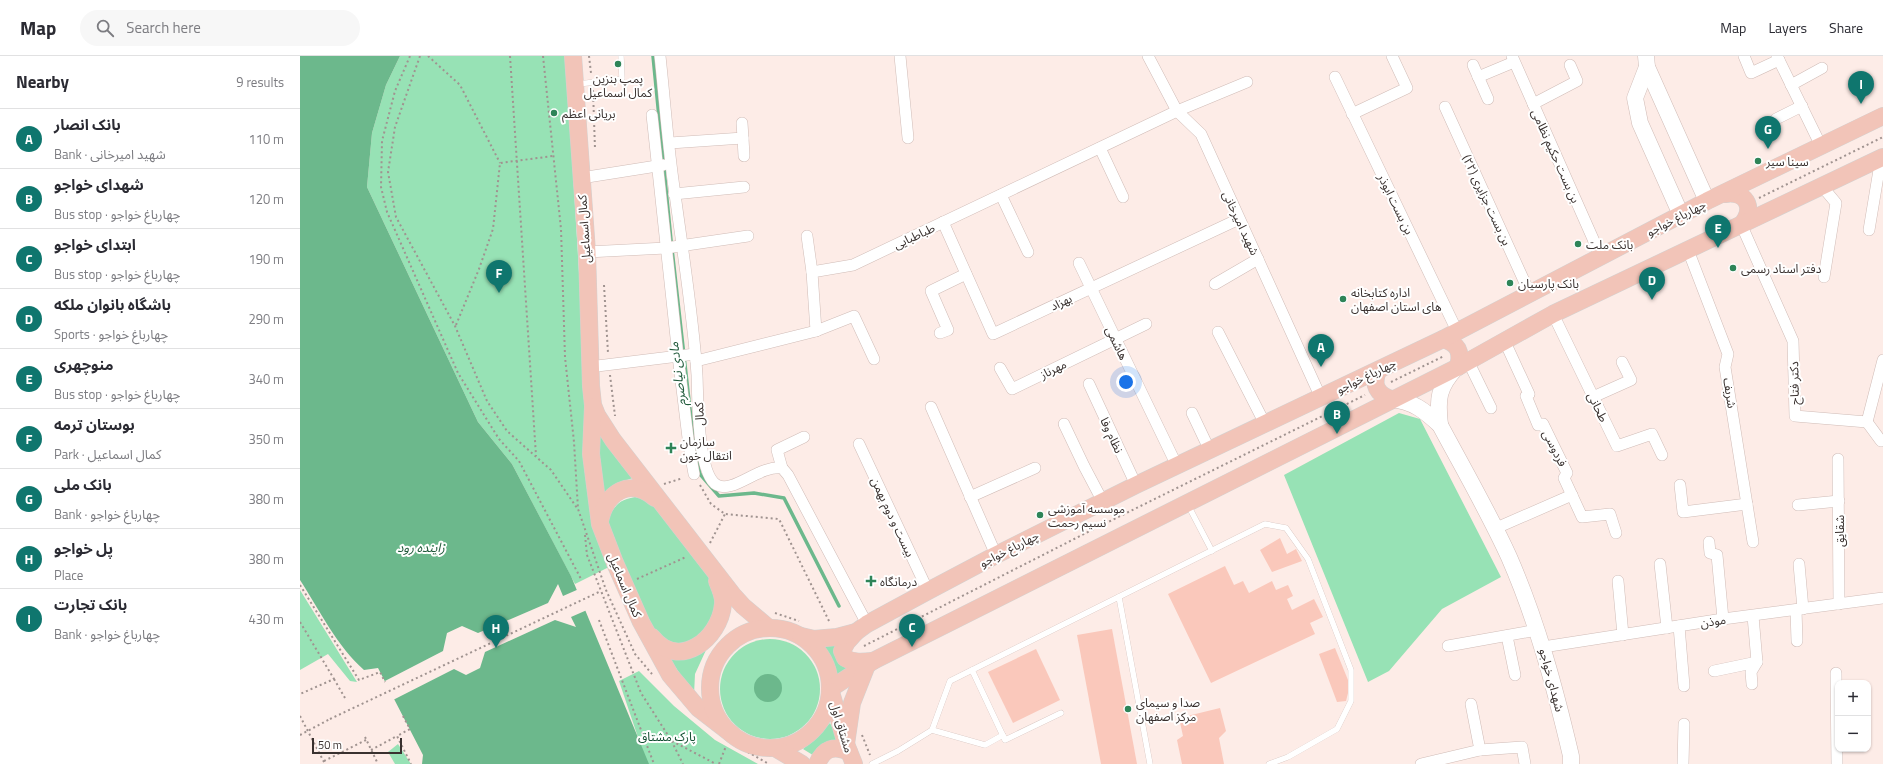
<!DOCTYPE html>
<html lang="en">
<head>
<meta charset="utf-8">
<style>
	:root { --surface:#fff; --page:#f7f7f7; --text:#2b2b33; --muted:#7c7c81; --line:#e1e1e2; --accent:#0f766e }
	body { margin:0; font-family:"Titillium Web","Noto Sans Arabic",sans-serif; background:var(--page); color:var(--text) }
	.controls { position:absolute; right:12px; bottom:12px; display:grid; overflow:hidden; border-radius:8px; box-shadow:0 1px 3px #0004 }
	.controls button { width:36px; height:36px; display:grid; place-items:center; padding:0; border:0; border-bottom:1px solid var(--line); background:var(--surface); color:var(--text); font:20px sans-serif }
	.scale { position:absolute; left:12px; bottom:10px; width:90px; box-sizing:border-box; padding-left:4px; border:2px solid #39312f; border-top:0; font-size:11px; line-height:14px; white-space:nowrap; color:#39312f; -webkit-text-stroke:3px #fff; paint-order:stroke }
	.you { position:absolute; left:826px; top:326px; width:14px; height:14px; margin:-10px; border:3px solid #fff; border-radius:50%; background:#1a73e8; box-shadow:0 0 0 6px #1a73e833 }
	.badge { display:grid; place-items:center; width:26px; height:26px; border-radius:50%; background:var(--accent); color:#fff; font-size:13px; font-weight:700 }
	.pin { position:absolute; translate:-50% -33px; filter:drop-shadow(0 1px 2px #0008) }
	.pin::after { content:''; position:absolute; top:21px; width:14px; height:12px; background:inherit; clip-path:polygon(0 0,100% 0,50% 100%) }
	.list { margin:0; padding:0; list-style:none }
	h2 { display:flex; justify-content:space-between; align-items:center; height:52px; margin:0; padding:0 16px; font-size:17px }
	h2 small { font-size:13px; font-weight:400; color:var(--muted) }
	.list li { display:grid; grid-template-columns:26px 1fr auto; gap:12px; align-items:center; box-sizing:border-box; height:60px; padding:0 16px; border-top:1px solid var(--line) }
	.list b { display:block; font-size:15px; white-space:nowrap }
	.list p { margin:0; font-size:13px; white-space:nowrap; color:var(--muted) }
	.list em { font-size:13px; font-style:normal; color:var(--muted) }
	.icon { flex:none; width:22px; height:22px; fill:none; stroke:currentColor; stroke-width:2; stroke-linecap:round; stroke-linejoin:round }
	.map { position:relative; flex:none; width:1583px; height:708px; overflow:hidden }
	header { display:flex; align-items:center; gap:24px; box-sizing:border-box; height:56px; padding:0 20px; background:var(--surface); border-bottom:1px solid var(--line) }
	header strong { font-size:19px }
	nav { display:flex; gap:22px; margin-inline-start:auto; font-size:14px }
	.search { width:280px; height:36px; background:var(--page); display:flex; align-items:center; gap:10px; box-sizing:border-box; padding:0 14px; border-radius:22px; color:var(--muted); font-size:15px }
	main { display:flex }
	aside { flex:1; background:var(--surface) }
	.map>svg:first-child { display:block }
</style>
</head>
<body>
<header>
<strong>Map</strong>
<div class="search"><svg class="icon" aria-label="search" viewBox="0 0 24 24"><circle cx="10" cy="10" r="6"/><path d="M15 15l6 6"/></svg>Search here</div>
<nav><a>Map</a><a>Layers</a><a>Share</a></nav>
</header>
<main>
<aside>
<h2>Nearby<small>9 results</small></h2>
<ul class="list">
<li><span class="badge">A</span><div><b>بانک انصار</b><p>Bank · شهید امیرخانی</p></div><em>110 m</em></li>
<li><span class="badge">B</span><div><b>شهدای خواجو</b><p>Bus stop · چهارباغ خواجو</p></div><em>120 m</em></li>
<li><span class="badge">C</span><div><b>ابتدای خواجو</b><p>Bus stop · چهارباغ خواجو</p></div><em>190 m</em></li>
<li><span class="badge">D</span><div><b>باشگاه بانوان ملکه</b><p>Sports · چهارباغ خواجو</p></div><em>290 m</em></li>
<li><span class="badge">E</span><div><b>منوچهری</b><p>Bus stop · چهارباغ خواجو</p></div><em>340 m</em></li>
<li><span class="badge">F</span><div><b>بوستان ترمه</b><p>Park · کمال اسماعیل</p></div><em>350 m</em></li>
<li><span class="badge">G</span><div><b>بانک ملی</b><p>Bank · چهارباغ خواجو</p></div><em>380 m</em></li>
<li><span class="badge">H</span><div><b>پل خواجو</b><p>Place</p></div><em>380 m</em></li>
<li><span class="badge">I</span><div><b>بانک تجارت</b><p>Bank · چهارباغ خواجو</p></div><em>430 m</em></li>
</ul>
</aside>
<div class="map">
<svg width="1583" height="708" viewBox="0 0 1583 708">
	<rect width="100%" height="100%" fill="#fdece7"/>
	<!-- green -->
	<g fill="#97e2b5">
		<path d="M100,0H266L282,267L309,511L275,528L212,408L178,366L67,131L72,77L86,29Z"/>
		<path d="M1099,357L1120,363L1201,521L1142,553L1089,615L1068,626L984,419Z"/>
		<path d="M294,368L317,403L333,422L318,427L302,438Z"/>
		<path d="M335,441L345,443L352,448L410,521L416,540L414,559L400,580L384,587H371L351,571L309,476L307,463C316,449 318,444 335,441Z"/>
		<path d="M0,534L57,626L50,625L28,598L0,614Z"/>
		<circle cx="470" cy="633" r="50"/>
		<path d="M514,586H540L552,613L534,626L526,601Z"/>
		<path d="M406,594L395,618L394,639L370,603L390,600Z"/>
		<path d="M339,615L374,650L415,684L458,708H347L319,625Z"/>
		<path d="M530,667L540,687L516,701L503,693Z"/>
		<path d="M98,688L111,708H95L88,696Z"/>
	</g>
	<!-- water -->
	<g fill="#6cb88c">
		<path d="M0,0H100L86,29L72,77L67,131L178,366L212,408L271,520L349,708H122L123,699L78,612L64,614C37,590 20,555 0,524Z"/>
		<circle cx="468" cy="632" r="14"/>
	</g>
	<!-- pier -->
	<path fill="#fdece7" d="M258,528L263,540L279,533L287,554L271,561L276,571L255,564L185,596L180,612L166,619L154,613L93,644L83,626L143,595L147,577L162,570L178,577L248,547Z"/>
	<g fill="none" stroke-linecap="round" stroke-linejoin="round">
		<!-- stream -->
		<path stroke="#6cb88c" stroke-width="3.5" d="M353,0L371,184L393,380L400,418L419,440L454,437L484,442L539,550"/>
	</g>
	<!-- building -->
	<g fill="#fac8bb">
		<path d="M980,482L987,498L996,493L1002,505L972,516L960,494Z"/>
		<path d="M925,510L934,529L943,525L949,537L972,525L976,534L988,529L993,540L987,543L992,554L1014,543L1023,561L1010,567L1015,578L911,627L868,538Z"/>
		<path d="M812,573L837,708H801L777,579Z"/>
		<path d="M1035,592L1050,629L1046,645L1037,646L1019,598Z"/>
		<path d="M736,593L760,644L713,667L688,616Z"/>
		<path d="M920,652L926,675L919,682L924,708H882L877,684L883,680L879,662Z"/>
	</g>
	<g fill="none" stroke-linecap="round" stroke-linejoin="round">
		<!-- service casing -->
		<g stroke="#d0bcb7" stroke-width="6">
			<g id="service">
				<path d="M278,28L322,23L321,0"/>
				<path d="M888,449L912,495"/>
				<path d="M819,541L850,708"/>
				<path d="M672,614L705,684L761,657"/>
				<path d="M632,674L685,689L703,679"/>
				<path d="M572,708L598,695L632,674L650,625L965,468L986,472L1008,503L1051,614V645L1037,673L988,701L969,708"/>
			</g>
		</g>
		<!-- minor casing -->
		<g stroke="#d0bcb7" stroke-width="12">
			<g id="minor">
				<path d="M360,0C365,46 368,93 375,138C383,198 393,258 397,319C398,341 397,418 417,429C433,438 459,409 482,412L488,419L567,568"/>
				<path d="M600,0L608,82"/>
				<path d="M848,0L877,55L901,78L1021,342"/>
				<path d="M1212,0L1301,201"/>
				<path d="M1444,0L1451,17L1479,4"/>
				<path d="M1477,0L1521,90"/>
				<path d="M1173,9L1188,43"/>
				<path d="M1035,21L1157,275"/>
				<path d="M1178,21L1214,6"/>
				<path d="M1491,29L1522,12"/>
				<path d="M1233,48L1277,25L1270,9"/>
				<path d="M1145,51L1230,238"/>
				<path d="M1052,58L1107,32L1092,0"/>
				<path d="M352,59L378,300L389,390L394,418"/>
				<path d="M1476,63L1502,50"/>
				<path d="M443,82L444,100"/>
				<path d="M370,87L443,82L442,67"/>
				<path d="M800,92L823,141"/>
				<path d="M281,122L363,109"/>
				<path d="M1521,129L1536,147L1524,221"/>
				<path d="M374,138L444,131"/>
				<path d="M701,139L728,196"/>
				<path d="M643,166L693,278L939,163"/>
				<path d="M1441,168L1493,285L1495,360L1567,366L1583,304"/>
				<path d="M1569,174L1581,102"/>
				<path d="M507,180L512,216"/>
				<path d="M1388,194L1428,298L1425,311L1453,486"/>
				<path d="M287,196L366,192L448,180"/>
				<path d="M779,207L877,410"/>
				<path d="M915,228L958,203"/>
				<path d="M1253,258L1317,390L1352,378L1362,399"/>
				<path d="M516,275L554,260L574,303"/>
				<path d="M918,276L965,368"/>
				<path d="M640,277L648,274L631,235L666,218"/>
				<path d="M1205,286L1229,338L1226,340L1238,369L1243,368L1267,417L1264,422L1282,461L1310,458L1316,477"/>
				<path d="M396,305L516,275L512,216L553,209L877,55L947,26"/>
				<path d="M1168,305L1191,352"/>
				<path d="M289,311L395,298"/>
				<path d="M700,312L712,333L846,268"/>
				<path d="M789,328L836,429"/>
				<path d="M1293,341L1331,324L1322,306"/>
				<path d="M631,351L696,499"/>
				<path d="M892,357L910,395"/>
				<path d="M1567,366L1581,385"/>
				<path d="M764,368L784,410L803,446"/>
				<path d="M559,388L628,535"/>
				<path d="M1538,403L1539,548"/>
				<path d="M482,412L477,394L504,381"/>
				<path d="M1380,429L1383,456L1447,448"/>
				<path d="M670,441L735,412"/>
				<path d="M1498,449L1539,445"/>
				<path d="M1194,473L1272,439"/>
				<path d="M1409,486L1410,497L1417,499L1423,563"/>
				<path d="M1360,508L1367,572"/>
				<path d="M1499,508L1503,553"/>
				<path d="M1318,525L1323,579"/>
				<path d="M1496,554L1497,585"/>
				<path d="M1379,570L1384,630"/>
				<path d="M1207,580L1215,619"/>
				<path d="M1148,590L1237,574"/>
				<path d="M1243,591L1423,563L1583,542"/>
				<path d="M1414,615L1457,606"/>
				<path d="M1536,617L1537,708"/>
				<path d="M1452,628L1451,616L1457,606L1453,560"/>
				<path d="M1171,648L1180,694"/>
				<path d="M1121,708L1180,694L1222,691L1225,708"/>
				<path d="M1383,708L1384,668"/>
			</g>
		</g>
		<!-- secondary casing -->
		<g stroke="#d0bcb7" stroke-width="17">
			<g id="secondary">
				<path d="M1346,0L1347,11L1407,145"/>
				<path d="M1347,11L1335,42L1340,67L1381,159"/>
				<path d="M1091,343C1113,345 1125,355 1140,369C1163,412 1189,457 1209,501C1237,565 1255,632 1271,700V708"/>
				<path d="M1140,369C1137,343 1138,331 1157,311"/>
			</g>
		</g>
		<!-- primary casing -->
		<g stroke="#d3d2d1" stroke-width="18">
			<g id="primary">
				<path d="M273,0L287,196L291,330L293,349L297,359L313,384L433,539L443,550L469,572"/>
				<path d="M1425,138C1445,135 1455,150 1443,167"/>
				<path d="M1143,283C1158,288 1162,295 1158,311"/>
				<path d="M1078,315C1072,329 1077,338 1091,343"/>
				<path d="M293,351L291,398L300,468L315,507L341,566L370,619L398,652L433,679"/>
				<path d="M300,465C306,436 330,421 355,442"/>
				<circle cx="470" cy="632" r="60"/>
				<path d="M556,576L547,586L542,595L545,602C554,607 563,606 573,605"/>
				<path d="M501,580L514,583L537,581L556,576L567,568L628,535L696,499L836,429L1143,283L1407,145L1583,60"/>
				<path d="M352,581C379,615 420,583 423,548C424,541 420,532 417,525"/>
				<path d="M530,633L573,605L1158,311L1253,258L1583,101"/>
				<path d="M531,636L546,688L554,708"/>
				<path d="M546,688L552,647L567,609"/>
				<path d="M475,692L502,708"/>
				<path d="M517,708C524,692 534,689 549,696"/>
			</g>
		</g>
		<!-- path -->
		<g stroke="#a09390" stroke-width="2" stroke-dasharray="2 3" stroke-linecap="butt">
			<path d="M110,0L95,35L82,85L81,131L87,156L158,317L199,383L219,405L281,523"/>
			<path d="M120,0L95,71L88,116L96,161L155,270L187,345L207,375L251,414L277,452"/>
			<path d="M128,0L160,29L200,107"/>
			<path d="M210,0L236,400"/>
			<path d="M243,0L261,173L265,301L274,386L278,453L306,534L335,598L352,618"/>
			<path d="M289,0L291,17"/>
			<path d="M293,34L295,93"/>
			<path d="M1459,142L1583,81"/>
			<path d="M304,229L308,297"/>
			<path d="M156,269L179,213L193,173L200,107L253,100"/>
			<path d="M310,319L315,360"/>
			<path d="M1091,326L1144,300"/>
			<path d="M364,428L383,422"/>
			<path d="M400,429L411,448L425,458L479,463L530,567"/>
			<path d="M285,479L287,499L341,637L371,684L383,708"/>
			<path d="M410,487L425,458"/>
			<path d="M337,523L386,501"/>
			<path d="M0,529L59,624L80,616L85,626"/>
			<path d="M475,557L499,565"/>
			<path d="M299,564L354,708"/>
			<path d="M0,566L34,623L0,638"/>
			<path d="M564,590L786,477L1065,339"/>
			<path d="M34,623L45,642"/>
			<path d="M0,660L25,708"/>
			<path d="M103,660L110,673L97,680L111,708"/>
			<path d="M0,679L30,663"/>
			<path d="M562,679L570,699"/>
			<path d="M65,681L78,708"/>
			<path d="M372,685L416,708"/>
			<path d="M439,691L469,708"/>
			<path d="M501,691L525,668"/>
			<path d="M71,694L97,680"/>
			<path d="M24,705L66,684"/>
			<path d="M419,708L426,690"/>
		</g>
		<!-- service -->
		<use href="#service" stroke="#fff" stroke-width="5.5"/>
		<!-- minor -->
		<use href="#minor" stroke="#fff" stroke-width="11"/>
		<!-- secondary -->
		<use href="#secondary" stroke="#fff" stroke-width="16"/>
		<!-- primary -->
		<use href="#primary" stroke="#f2c4b8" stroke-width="17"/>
		<!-- path-bridge -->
		<path stroke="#a09390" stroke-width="2" stroke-dasharray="2 3" stroke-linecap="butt" d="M30,663L301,535"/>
	</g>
	<!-- markers -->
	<g fill="#2e8458" stroke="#fff" stroke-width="1.5">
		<circle cx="318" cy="8" r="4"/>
		<circle cx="254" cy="57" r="4"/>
		<circle cx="1458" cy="105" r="4"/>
		<circle cx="1278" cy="188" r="4"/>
		<circle cx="1433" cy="212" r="4"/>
		<circle cx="1210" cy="227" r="4"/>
		<circle cx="1043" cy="243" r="4"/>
		<path d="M369 386h4v4h4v4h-4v4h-4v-4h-4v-4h4z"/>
		<circle cx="740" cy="459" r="4"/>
		<path d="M569 519h4v4h4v4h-4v4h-4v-4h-4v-4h4z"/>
		<circle cx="828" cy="653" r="4"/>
	</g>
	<g text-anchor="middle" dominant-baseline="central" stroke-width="4" stroke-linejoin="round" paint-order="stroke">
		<!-- poi labels -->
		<g font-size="12" fill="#39312f" stroke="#fff" text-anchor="start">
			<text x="318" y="22" text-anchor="middle">پمپ بنزین<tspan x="318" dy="14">کمال اسماعیل</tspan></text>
			<text x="262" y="57">بریانی اعظم</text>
			<text x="1466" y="105">سینا سیر</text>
			<text x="1286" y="188">بانک ملت</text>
			<text x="1441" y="212">دفتر اسناد رسمی</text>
			<text x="1218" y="227">بانک پارسیان</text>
			<text x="1051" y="236">اداره کتابخانه<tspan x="1051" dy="14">های استان اصفهان</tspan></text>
			<text x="380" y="385">سازمان<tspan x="380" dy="14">انتقال خون</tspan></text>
			<text x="748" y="452">موسسه آموزشی<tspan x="748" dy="14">نسیم رحمت</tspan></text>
			<text x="580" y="525">درمانگاه</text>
			<text x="836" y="646">صدا و سیمای<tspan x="836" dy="14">مرکز اصفهان</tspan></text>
		</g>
		<!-- street labels -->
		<g font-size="12" fill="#39312f" stroke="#fff">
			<text transform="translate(1256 100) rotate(66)">بن بست حکیم نظامی</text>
			<text transform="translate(1187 144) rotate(65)">بن بست جزایری (۲۲)</text>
			<text transform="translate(1096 148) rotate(64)">بن بست ابوذر</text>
			<text transform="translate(1376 162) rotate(-27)">چهارباغ خواجو</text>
			<text transform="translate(941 167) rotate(65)">شهید امیرخانی</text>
			<text transform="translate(284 173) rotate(-94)">کمال اسماعیل</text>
			<text transform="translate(614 180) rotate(-25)">طباطبایی</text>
			<text transform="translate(761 246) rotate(-25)">بهزاد</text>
			<text transform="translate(817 287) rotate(64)">هاشمی</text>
			<text transform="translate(753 313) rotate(-26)">مهرناز</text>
			<text transform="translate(1066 320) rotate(-26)">چهارباغ خواجو</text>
			<text transform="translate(1494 327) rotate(-91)">دکتر فتاح</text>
			<text transform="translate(1430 337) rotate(81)">شریف</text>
			<text transform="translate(1298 351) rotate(64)">طحانی</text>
			<text transform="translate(399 358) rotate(-93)">کمال</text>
			<text transform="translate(812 379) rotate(65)">نظام وفا</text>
			<text transform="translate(1255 392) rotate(63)">فردوسی</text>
			<text transform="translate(593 461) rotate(65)">بیست و دوم بهمن</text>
			<text transform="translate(1539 475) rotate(-90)">شقایق</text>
			<text transform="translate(709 493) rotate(-27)">چهارباغ خواجو</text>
			<text transform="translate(325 529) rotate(67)">کمال اسماعیل</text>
			<text transform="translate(1413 565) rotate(-9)">موذن</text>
			<text transform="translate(1252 624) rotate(75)">شهدای خواجو</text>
			<text transform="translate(542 671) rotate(73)">مشتاق اول</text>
		</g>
		<!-- park labels -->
		<g font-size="12" fill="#0f4c2e" stroke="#fff">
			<text x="367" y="680">پارک مشتاق</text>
		</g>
		<!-- water labels -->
		<g font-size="13" font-style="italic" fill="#215a3b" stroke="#fff">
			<text transform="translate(377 318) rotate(-97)">مادی نیاصرم</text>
			<text x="121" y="491">زاینده رود</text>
		</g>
	</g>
</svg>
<div class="controls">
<button>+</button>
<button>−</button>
</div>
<div class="scale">50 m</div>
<div class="you"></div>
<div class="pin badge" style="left:1021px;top:311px">A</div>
<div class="pin badge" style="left:1037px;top:378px">B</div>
<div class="pin badge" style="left:612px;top:591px">C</div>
<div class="pin badge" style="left:1352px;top:244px">D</div>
<div class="pin badge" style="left:1418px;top:192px">E</div>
<div class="pin badge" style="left:199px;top:237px">F</div>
<div class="pin badge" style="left:1468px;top:93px">G</div>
<div class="pin badge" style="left:196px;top:592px">H</div>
<div class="pin badge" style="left:1561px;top:48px">I</div>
</div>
</main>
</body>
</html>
